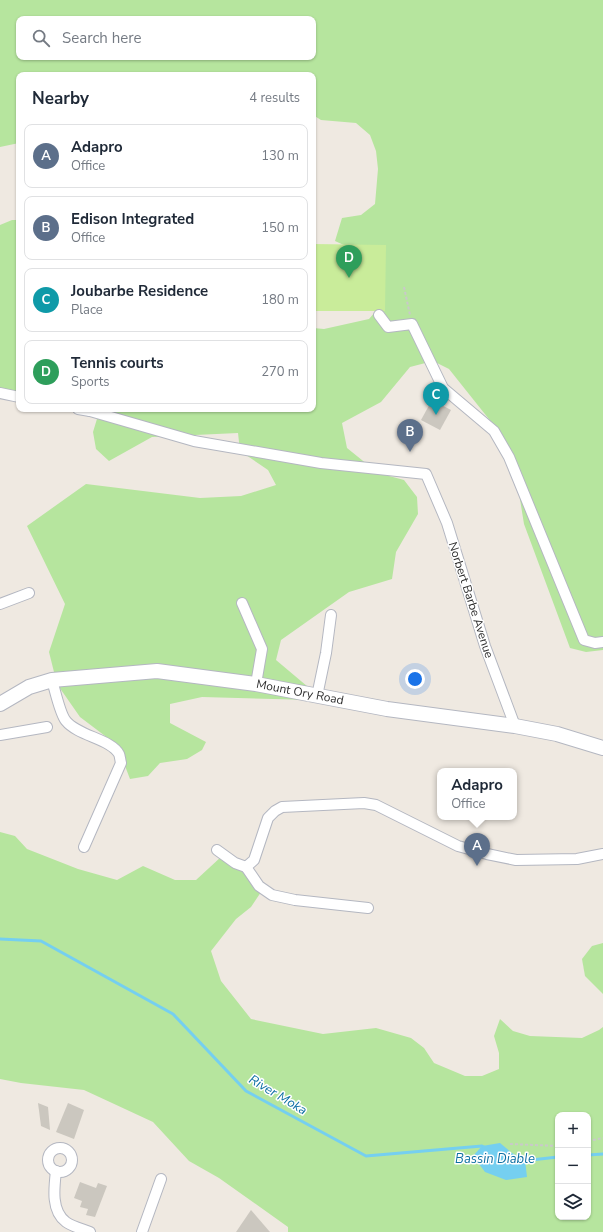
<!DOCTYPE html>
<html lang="en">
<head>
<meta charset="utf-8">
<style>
	:root { --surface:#fff; --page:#f6f6f7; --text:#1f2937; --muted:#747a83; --line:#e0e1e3; --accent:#111827 }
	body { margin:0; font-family:"Nunito Sans",sans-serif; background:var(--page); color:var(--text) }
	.controls { position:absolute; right:12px; bottom:12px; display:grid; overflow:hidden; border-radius:8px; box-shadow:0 1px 3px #0004 }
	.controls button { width:36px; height:36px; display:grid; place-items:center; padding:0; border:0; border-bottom:1px solid var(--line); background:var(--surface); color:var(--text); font:20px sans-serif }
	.you { position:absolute; left:415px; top:679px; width:14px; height:14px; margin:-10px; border:3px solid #fff; border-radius:50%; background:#1a73e8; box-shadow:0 0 0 6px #1a73e833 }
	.badge { display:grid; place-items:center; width:26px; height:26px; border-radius:50%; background:var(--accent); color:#fff; font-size:13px; font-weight:700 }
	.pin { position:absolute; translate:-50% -33px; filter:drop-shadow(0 1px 2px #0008) }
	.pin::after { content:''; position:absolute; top:21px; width:14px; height:12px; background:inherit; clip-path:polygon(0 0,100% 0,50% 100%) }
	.popup { position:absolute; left:437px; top:768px; width:80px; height:52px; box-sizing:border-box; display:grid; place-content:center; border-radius:8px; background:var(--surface); filter:drop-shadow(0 1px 3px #0005); font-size:13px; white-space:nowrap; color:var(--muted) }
	.popup b { font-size:15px; color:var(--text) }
	.popup::after { content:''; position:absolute; left:50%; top:100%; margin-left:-8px; border:8px solid transparent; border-top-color:var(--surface) }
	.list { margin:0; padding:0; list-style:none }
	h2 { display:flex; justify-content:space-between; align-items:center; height:52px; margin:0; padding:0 16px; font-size:17px }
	h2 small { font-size:13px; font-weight:400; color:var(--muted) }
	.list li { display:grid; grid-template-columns:26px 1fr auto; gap:12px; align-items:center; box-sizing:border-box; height:64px; margin:0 8px 8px; padding:0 8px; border:1px solid var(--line); border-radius:8px }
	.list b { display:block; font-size:15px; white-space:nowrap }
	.list p { margin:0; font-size:13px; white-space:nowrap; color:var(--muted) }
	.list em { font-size:13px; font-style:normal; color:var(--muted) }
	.icon { flex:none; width:22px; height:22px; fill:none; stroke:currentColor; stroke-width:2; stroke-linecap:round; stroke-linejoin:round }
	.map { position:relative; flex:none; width:603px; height:1232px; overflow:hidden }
	.search { position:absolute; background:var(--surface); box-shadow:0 1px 3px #0004; left:16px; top:16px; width:300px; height:44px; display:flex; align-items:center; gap:10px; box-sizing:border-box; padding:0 14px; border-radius:8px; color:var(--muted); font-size:15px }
	.panel { position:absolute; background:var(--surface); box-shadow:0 1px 3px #0004; left:16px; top:72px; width:300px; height:340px; border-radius:8px }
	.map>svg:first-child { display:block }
</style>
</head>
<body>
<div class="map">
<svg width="603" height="1232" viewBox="0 0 603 1232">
	<rect width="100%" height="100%" fill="#efe9e1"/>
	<!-- green -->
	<g fill="#b6e59e" fill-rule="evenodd">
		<path d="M0,0H603V650L586,652L570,648L524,524L513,456L500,433L449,369L433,361L410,367L381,402L342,423L347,448L378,473L404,480L417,497L418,514L396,552L392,579L349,592L281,640L276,660L314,692L311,700L202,697L170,704V723L206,742L202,750L187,759L160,763L148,776L130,779L117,745L80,717L57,684L49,652L65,604L27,526L86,484L200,498L241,496L276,485L268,470L240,451L238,433L152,437L109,461L96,449L93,432L100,409H313V328L324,329L369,319L382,304L366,255L335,241L342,218L361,215L375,204L378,169L376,151L370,135L356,123L321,120L313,115V75H19V143L0,147ZM19,19H313V57H19Z"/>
		<path d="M12,220H19V393L0,389V225Z"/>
		<path d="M0,832L15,836L27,849L78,869L117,880L143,866L175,880H196L222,856L237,866L261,892L251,907L236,919L211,951L221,981L251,1019L323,1034L376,1028L411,1038L424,1048L434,1063L465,1076H482L499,1069V1053L494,1036L500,1019L513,1031L530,1036L582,1038L599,1030L603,1027V1232H288V1227L219,1178L189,1161L153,1122L84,1090L21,1083L0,1079ZM558,1115H588V1217H558Z"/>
		<path d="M603,943V994L585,976L582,959L592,946Z"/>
	</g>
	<!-- pitch -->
	<path fill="#c9ec9a" d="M313,244L386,245L385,311H313Z"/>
	<!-- water -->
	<path fill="#75cff0" d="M500,1143L512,1153L525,1160L527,1177L506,1180L485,1172L473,1156L482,1146Z"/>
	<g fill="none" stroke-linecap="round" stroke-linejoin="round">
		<!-- stream -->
		<g stroke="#75cff0" stroke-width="3">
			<path d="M0,939L41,941L173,1014L246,1091L366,1156L482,1146L484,1147"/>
			<path d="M588,1155L603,1154"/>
			<path d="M522,1161L558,1157"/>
		</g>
	</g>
	<!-- building -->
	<g fill="#cbc7bf">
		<path d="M432,400L451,410L440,430L421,420Z"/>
		<path d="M38,1103L48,1107L50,1130L41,1126Z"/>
		<path d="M68,1103L84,1110L74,1139L56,1132Z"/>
		<path d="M80,1182L96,1188L98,1183L107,1186L95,1217L86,1215L88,1209L80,1207L82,1201L74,1198Z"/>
		<path d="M251,1210L270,1232H236Z"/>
	</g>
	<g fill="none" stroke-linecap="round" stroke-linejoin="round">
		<!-- minor casing -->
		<g stroke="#b4b7c1" stroke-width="12">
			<g id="minor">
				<path d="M379,315L388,327L412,324L443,388L494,431L509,457L584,640L595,643L603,642"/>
				<path d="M0,393L19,397"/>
				<path d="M78,409L90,411"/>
				<path d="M88,409L90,411L194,441L321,463L426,474L447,523L485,646L515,726"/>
				<path d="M242,603L262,649L256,684"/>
				<path d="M0,604L29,593"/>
				<path d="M52,680C55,690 60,714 66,721C78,736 111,739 119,754C120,756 120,759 121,763L84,847"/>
				<path d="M317,696L326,653L331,615"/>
				<path d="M0,735L47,727"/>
				<path d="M217,850L235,863L246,867L254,860L268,818L275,811L282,807L364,803L376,805L458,846L487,854L516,860L577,859L603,854"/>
				<path d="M246,867L259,886L272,895L295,900L368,908"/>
				<circle cx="60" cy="1160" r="12"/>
				<path d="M56,1171C54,1188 51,1211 66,1222C73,1227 83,1229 90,1232"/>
				<path d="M142,1232L161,1179"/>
			</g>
		</g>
		<!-- secondary casing -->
		<g stroke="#b4b7c1" stroke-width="16">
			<path id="secondary" d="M0,704L29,687L52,680L157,671L256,684L387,709L515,726L557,734L603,748"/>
		</g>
		<!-- path -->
		<g stroke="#c9c9c9" stroke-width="2" stroke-dasharray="3 2" stroke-linecap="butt">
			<path d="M404,287L410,315"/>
			<path d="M588,1141L603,1138"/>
			<path d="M510,1144L558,1146"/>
		</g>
		<!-- minor -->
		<use href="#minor" stroke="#fff" stroke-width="10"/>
		<!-- secondary -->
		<use href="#secondary" stroke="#fff" stroke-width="14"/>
	</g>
	<g text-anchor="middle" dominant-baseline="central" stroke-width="3" stroke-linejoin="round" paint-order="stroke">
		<!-- street labels -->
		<g font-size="12" fill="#2e2e2e" stroke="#fff">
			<text transform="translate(471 600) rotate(72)">Norbert Barbe Avenue</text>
			<text transform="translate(300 692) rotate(11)">Mount Ory Road</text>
		</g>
		<!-- water labels -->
		<g font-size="13" font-style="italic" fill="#0d6fa3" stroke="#fff">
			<text transform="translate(278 1095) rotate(31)">River Moka</text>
			<text x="495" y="1159">Bassin Diable</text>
		</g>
	</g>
</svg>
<div class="controls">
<button>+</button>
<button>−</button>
<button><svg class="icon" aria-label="layers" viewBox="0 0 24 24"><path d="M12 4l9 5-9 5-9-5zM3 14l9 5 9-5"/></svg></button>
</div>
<div class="you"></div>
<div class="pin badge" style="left:477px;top:866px;background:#5c6f8a">A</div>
<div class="popup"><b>Adapro</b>Office</div>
<div class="pin badge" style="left:410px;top:452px;background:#5c6f8a">B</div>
<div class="pin badge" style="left:436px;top:415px;background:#0f9aa8">C</div>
<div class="pin badge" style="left:349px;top:278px;background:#2e9e5b">D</div>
<div class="search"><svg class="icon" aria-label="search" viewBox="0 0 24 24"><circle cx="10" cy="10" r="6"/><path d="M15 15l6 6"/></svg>Search here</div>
<section class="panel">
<h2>Nearby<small>4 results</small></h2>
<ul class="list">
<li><span class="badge" style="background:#5c6f8a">A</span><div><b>Adapro</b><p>Office</p></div><em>130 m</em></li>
<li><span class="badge" style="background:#5c6f8a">B</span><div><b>Edison Integrated</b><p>Office</p></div><em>150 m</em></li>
<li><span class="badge" style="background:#0f9aa8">C</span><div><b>Joubarbe Residence</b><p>Place</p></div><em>180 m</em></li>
<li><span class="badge" style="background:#2e9e5b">D</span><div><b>Tennis courts</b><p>Sports</p></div><em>270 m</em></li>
</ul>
</section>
</div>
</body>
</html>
